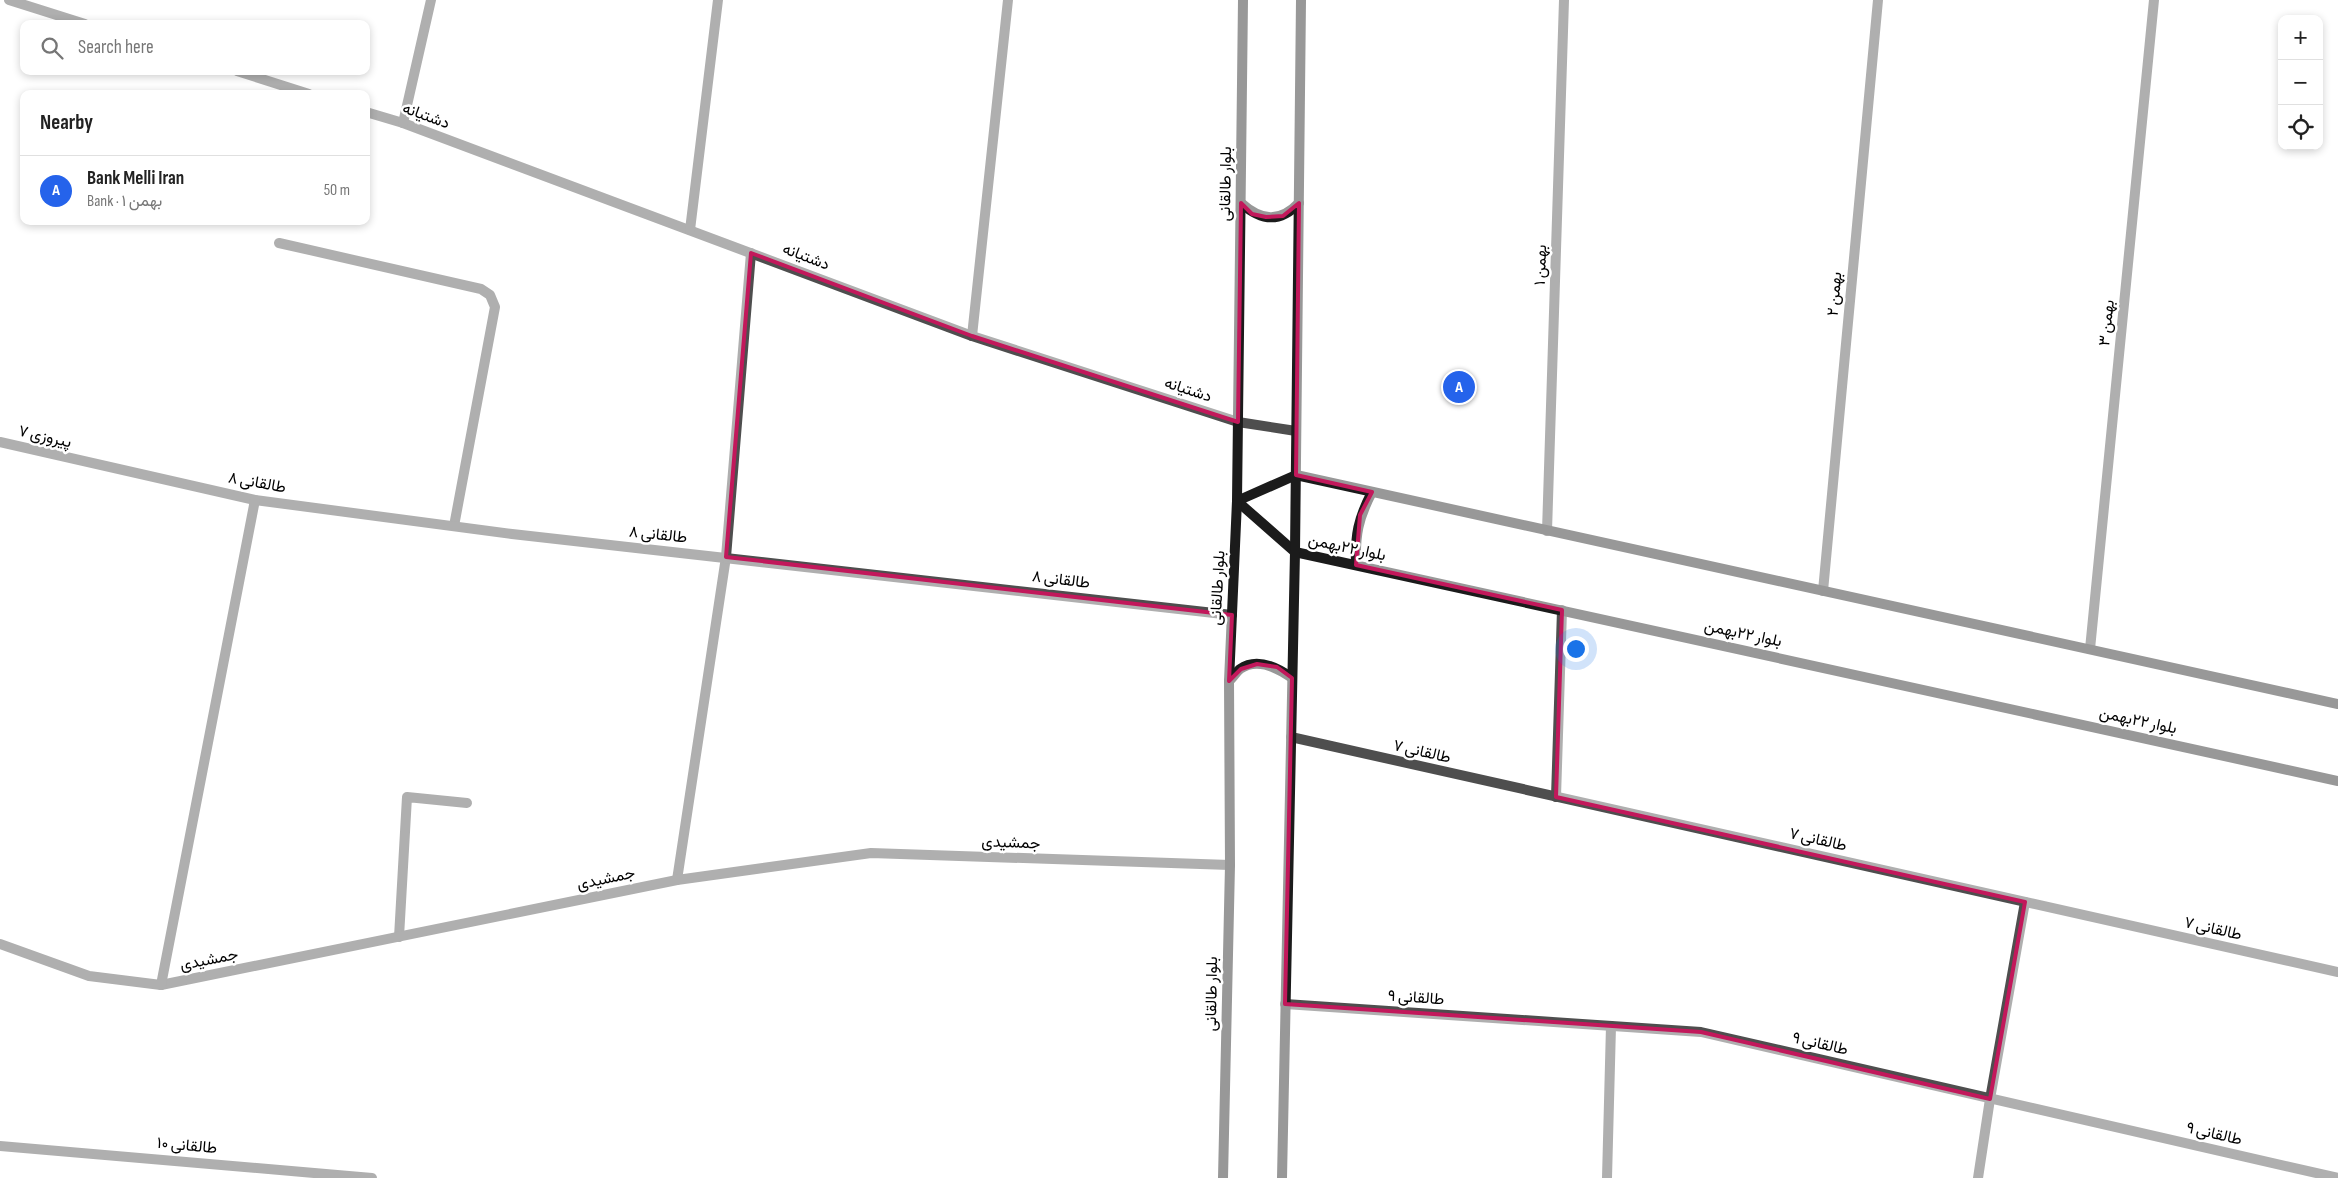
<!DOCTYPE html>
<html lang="en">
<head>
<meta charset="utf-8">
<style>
	:root { --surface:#fff; --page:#f2f2f2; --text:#222; --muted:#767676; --line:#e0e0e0; --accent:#2563eb }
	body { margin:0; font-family:"Sofia Sans Condensed",Vazirmatn,sans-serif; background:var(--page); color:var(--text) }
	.controls { position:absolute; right:15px; top:15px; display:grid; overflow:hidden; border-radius:10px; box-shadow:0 2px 8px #0003 }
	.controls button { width:45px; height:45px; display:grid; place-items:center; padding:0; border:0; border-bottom:1px solid var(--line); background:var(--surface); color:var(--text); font:25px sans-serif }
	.you { position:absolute; left:1575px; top:648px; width:18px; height:18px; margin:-12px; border:4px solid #fff; border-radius:50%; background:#1a73e8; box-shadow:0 0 0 8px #1a73e833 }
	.badge { display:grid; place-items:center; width:32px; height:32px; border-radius:50%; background:var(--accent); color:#fff; font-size:16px; font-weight:700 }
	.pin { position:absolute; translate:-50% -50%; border:2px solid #fff; box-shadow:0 1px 5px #0006 }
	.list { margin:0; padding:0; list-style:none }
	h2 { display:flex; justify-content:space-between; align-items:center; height:65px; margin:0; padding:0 20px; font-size:21px }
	h2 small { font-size:16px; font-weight:400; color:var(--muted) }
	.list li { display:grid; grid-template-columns:32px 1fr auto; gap:15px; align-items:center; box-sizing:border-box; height:70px; padding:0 20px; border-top:1px solid var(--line) }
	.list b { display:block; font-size:19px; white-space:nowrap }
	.list p { margin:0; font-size:16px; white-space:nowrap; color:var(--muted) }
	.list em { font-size:16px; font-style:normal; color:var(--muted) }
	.icon { flex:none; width:28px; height:28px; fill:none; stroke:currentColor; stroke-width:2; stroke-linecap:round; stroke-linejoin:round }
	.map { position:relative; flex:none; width:2338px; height:1178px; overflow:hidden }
	.search { position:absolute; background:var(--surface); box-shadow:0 2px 8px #0003; left:20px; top:20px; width:350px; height:55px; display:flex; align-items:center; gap:12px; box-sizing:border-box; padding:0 18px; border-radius:10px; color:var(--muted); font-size:19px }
	.panel { position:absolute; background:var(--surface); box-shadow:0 2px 8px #0003; left:20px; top:90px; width:350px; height:135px; border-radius:10px }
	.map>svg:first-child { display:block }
</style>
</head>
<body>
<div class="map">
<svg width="2338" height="1178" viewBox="0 0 2338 1178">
	<rect width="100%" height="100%" fill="#fff"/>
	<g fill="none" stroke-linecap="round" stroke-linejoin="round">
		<!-- service -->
		<path stroke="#4e4e4e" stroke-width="10" d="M677,880L726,557"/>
		<!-- minor -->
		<g stroke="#4e4e4e" stroke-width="10">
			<path d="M9,0L85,24"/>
			<path d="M237,71L309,94"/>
			<path d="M366,112L403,123L972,336L1238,422L1296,431"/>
			<path d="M403,123L431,0"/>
			<path d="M690,230L718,0"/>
			<path d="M279,243L481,289L490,295L495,307L454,526"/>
			<path d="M972,336L1008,0"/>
			<path d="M0,442L255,500L512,534L1232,615"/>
			<path d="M1547,531L1564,0"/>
			<path d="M726,557L751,253"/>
			<path d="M1823,591L1878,0"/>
			<path d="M2090,649L2154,0"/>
			<path d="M1291,737L2338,972"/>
			<path d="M1556,797L1562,610"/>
			<path d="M399,937L407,797L467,803"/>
			<path d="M0,944L89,976L161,985L677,880L871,853L1230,865"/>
			<path d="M161,985L255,500"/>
			<path d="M1285,1004L1701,1032L2338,1178"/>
			<path d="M0,1146L372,1178"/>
			<path d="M1607,1178L1611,1026"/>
			<path d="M1978,1178L1990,1099L2025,902"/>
		</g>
		<!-- secondary -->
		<g stroke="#1b1b1b" stroke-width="10">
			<path d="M1241,203C1261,221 1280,223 1299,203"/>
			<path d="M1356,565C1355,535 1358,519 1372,492"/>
			<path d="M1229,681C1233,678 1236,672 1240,669C1257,657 1278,668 1292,678"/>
			<path d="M2338,704L1296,475L1237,501L1295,552L2338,781"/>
			<path d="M1223,1178L1230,865L1229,681L1237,501L1243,0"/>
			<path d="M1282,1178L1295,552L1301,0"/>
		</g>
	</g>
	<!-- marked area -->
	<path d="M0 0H2338V1178H0ZM1241,203L1252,214L1266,217L1283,216L1299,203L1296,475L1372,492L1360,515L1356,565L1562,610L1556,797L2025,902L1990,1099L1701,1032L1285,1004L1292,678L1277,667L1257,664L1241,669L1229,681L1232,615L726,557L751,253L972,336L1238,422Z" fill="#fff" fill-opacity=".55" fill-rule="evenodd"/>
	<path fill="none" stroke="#c2185b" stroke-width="4" stroke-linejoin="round" d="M1241,203L1252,214L1266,217L1283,216L1299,203L1296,475L1372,492L1360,515L1356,565L1562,610L1556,797L2025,902L1990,1099L1701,1032L1285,1004L1292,678L1277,667L1257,664L1241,669L1229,681L1232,615L726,557L751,253L972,336L1238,422Z"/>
	<g text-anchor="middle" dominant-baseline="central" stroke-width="5" stroke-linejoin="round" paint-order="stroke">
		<!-- street labels -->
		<g font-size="16" fill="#000" stroke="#fff">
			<text transform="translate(426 116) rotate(20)">دشتیانه</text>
			<text transform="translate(1226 184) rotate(-89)">بلوار طالقانی</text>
			<text transform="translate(806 257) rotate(21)">دشتیانه</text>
			<text transform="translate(1541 265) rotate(-88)">بهمن ۱</text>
			<text transform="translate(1835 294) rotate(-85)">بهمن ۲</text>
			<text transform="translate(2107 323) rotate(-84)">بهمن ۳</text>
			<text transform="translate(1188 390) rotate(18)">دشتیانه</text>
			<text transform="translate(45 437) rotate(13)">پیروزی ۷</text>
			<text transform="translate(257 483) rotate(10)">طالقانی ۸</text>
			<text transform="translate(658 535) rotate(6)">طالقانی ۸</text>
			<text transform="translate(1347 548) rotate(12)">بلوار ۲۲بهمن</text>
			<text transform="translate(1061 580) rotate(7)">طالقانی ۸</text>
			<text transform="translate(1218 588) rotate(-87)">بلوار طالقانی</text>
			<text transform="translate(1743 634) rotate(12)">بلوار ۲۲بهمن</text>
			<text transform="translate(2138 721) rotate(12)">بلوار ۲۲بهمن</text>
			<text transform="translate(1422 752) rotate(13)">طالقانی ۷</text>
			<text transform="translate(1818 840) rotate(13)">طالقانی ۷</text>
			<text transform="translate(1011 843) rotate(2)">جمشیدی</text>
			<text transform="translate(606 879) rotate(-12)">جمشیدی</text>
			<text transform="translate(2213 929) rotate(13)">طالقانی ۷</text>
			<text transform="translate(209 960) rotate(-11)">جمشیدی</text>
			<text transform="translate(1212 994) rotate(-89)">بلوار طالقانی</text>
			<text transform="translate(1416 998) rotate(4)">طالقانی ۹</text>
			<text transform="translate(1820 1044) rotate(13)">طالقانی ۹</text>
			<text transform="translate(2214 1134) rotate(13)">طالقانی ۹</text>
			<text transform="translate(187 1146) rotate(5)">طالقانی ۱۰</text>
		</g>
	</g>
</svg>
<div class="controls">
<button>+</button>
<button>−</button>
<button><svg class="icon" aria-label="locate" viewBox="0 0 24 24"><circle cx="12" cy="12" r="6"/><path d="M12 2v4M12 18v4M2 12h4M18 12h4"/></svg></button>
</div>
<div class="you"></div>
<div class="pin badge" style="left:1459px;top:387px">A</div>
<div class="search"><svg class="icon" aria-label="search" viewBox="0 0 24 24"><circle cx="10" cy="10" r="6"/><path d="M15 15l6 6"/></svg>Search here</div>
<section class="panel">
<h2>Nearby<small></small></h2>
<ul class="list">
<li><span class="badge">A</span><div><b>Bank Melli Iran</b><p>Bank · بهمن ۱</p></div><em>50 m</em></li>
</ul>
</section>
</div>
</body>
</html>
